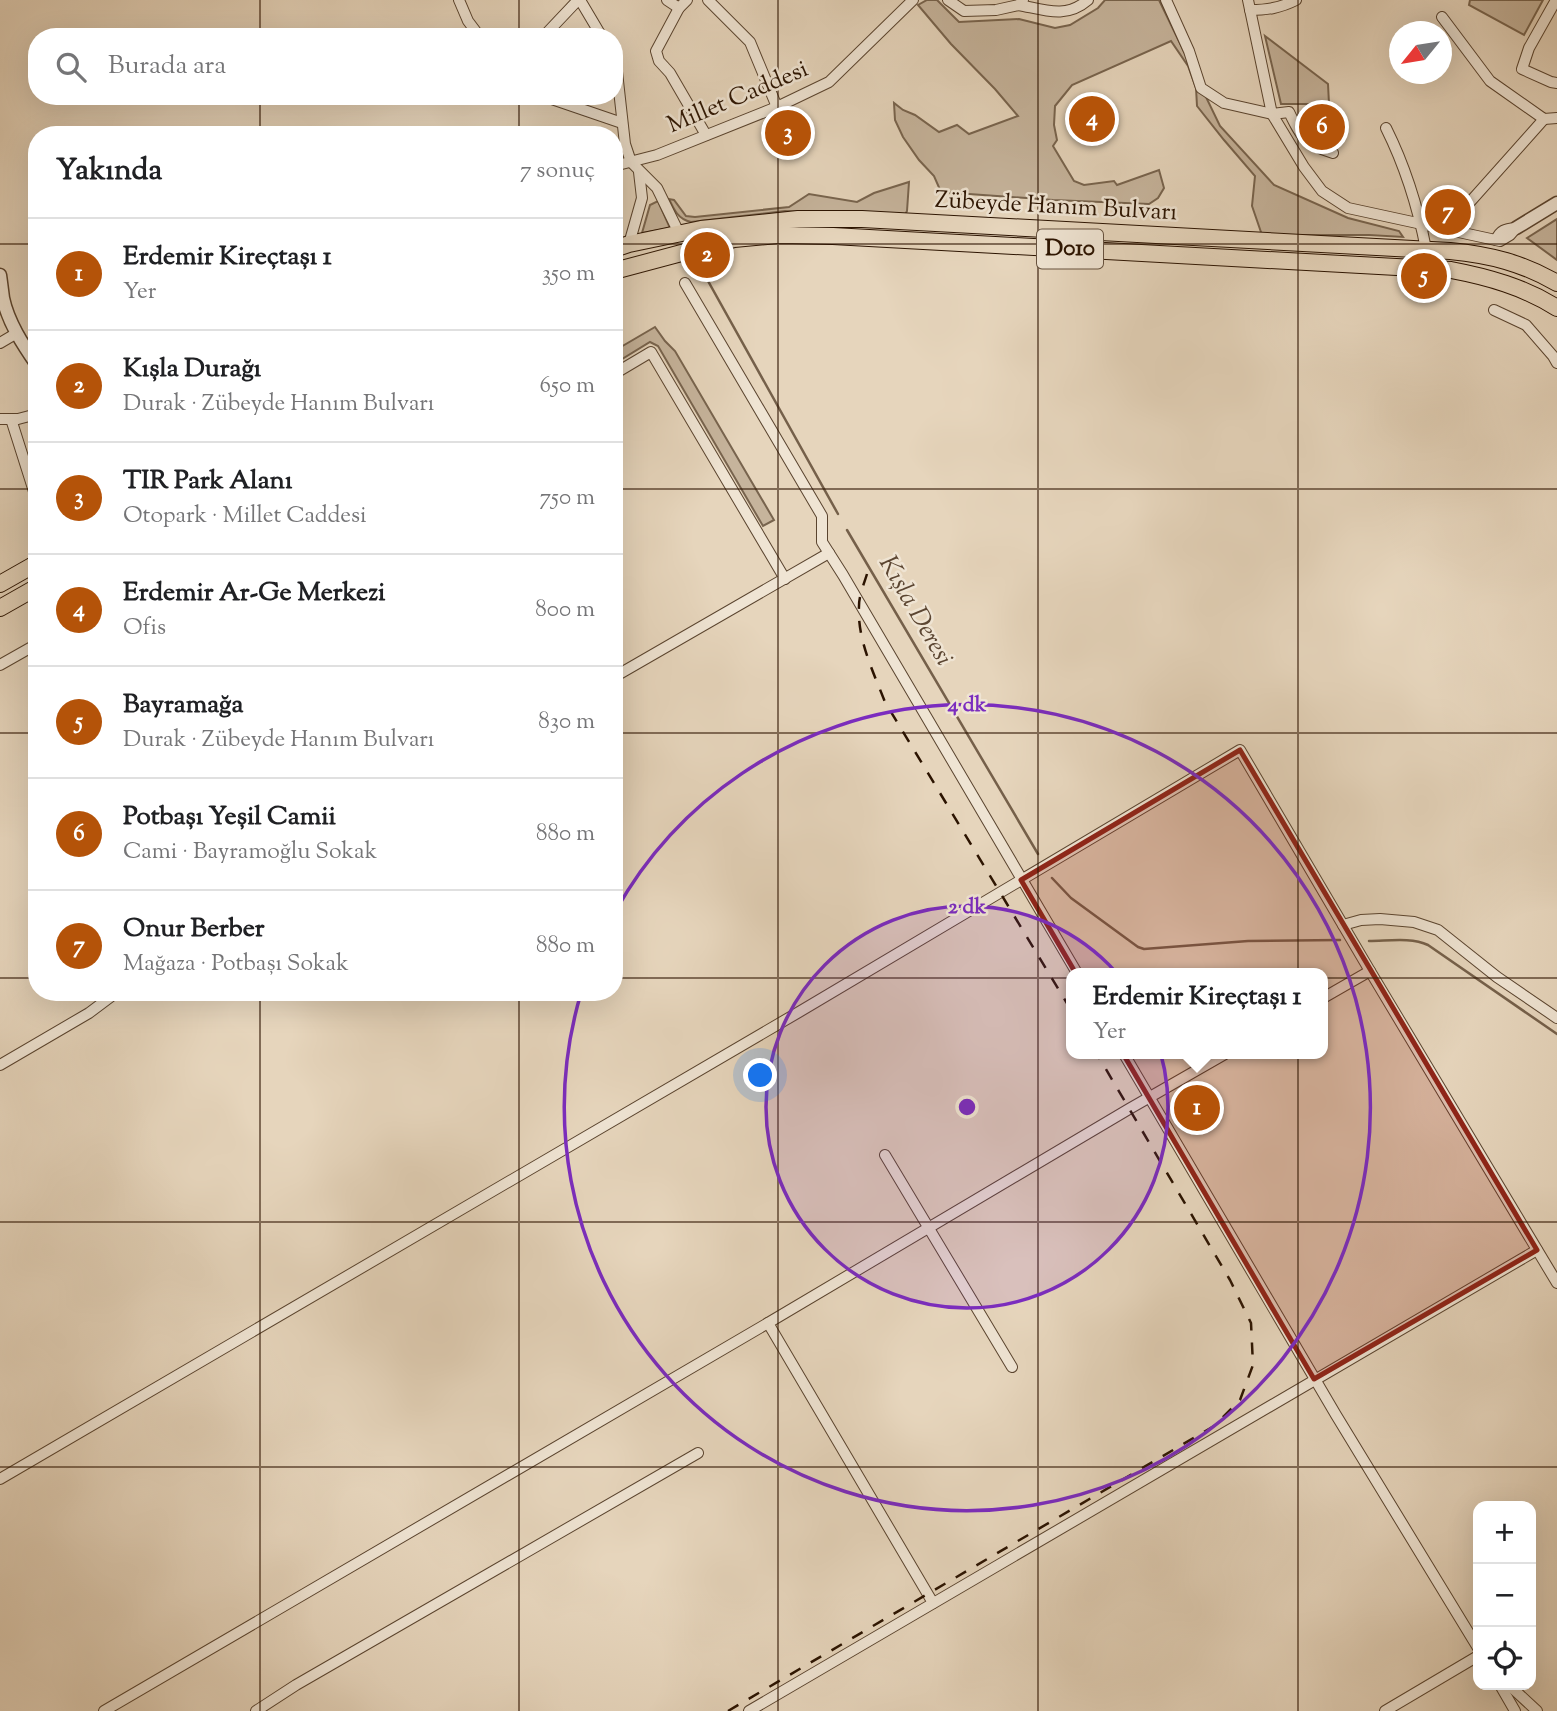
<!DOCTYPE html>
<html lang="tr">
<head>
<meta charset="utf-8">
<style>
	:root { --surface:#fff; --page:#f2f2f2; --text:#202124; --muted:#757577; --line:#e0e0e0; --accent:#b45309 }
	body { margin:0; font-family:"Sorts Mill Goudy",serif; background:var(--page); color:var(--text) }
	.controls { position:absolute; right:21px; bottom:21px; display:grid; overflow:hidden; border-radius:14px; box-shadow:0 7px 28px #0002 }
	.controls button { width:63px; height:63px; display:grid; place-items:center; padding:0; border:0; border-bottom:2px solid var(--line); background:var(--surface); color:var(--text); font:35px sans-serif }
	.compass { position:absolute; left:1389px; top:21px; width:63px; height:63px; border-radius:50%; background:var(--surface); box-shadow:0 7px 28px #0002; rotate:240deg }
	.you { position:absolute; left:761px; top:1076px; width:24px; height:24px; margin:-18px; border:5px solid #fff; border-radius:50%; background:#1a73e8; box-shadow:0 0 0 10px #1a73e833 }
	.badge { display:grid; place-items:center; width:46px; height:46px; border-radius:50%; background:var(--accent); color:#fff; font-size:23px; font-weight:700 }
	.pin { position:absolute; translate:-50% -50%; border:4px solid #fff; box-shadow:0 2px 7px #0006 }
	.popup { position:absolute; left:1066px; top:968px; width:262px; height:91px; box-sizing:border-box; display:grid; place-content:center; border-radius:14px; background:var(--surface); filter:drop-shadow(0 2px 5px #0005); font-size:23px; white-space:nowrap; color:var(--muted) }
	.popup b { font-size:26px; color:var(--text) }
	.popup::after { content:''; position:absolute; left:50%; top:100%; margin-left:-14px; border:14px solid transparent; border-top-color:var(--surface) }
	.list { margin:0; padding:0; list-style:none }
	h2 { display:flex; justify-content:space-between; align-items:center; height:91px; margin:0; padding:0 28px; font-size:30px }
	h2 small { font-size:23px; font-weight:400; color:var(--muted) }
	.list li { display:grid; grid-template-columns:46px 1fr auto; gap:21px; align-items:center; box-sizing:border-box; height:112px; padding:0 28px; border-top:2px solid var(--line) }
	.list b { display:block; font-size:26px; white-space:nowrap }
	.list p { margin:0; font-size:23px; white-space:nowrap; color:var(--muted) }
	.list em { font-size:23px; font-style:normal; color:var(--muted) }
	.icon { flex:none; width:38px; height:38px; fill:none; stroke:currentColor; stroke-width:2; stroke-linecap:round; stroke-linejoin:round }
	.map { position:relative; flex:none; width:1557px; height:1711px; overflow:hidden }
	.search { position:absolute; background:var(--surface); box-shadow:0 7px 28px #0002; left:28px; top:28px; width:595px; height:77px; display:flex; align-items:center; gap:18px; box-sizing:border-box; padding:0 24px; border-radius:28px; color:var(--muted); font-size:26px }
	.panel { position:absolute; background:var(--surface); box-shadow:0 7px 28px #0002; left:28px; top:126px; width:595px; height:875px; border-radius:28px }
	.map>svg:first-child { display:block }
</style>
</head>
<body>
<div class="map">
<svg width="1557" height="1711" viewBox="0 0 1557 1711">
	<rect width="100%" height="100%" fill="#e6d5bc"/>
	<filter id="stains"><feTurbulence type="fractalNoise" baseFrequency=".00286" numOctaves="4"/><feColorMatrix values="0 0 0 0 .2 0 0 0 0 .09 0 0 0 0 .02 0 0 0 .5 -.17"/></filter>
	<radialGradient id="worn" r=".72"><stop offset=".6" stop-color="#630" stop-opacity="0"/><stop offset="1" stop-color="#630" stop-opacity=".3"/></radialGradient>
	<!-- green -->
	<g fill="#c6b49c" stroke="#78644e" stroke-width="2">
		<path d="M927,0H937L959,22L1019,19L1055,28L1070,25L1098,8L1105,0H1159L1220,126L1274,185L1348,218L1399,231L1403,237L1369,235H1262L1252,206L1255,176L1224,140L1197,106L1196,88L1188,66L1171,41L1072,85L1055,106L1054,125L1057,140L1053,146L1074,181L1084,185L1114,181L1117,185L1159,170L1164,188L1158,198L1149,204L1053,200L941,192L934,176L919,160L903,137L895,120L894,103L903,110L915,115L939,132L957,125L969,134L1018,116L995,89L951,44L918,5Z"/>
		<path d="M1470,0H1543L1524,35L1469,5Z"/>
		<path d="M1265,36L1328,84L1329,104H1281Z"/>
		<path d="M909,182L907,211L905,215L785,211L691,222C678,219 674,210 669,199L674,200L686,216L695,217L789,207L809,194L857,202L874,193Z"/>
		<path d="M658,201L670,228L642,233L650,205Z"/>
		<path d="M1557,219V260L1527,238Z"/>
		<path d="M655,327L665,341L675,351L774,520L763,526L658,346L650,342L614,364V351Z"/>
	</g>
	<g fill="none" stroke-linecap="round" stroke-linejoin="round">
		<!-- stream -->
		<g stroke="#75604a" stroke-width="2.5">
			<path d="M698,263L838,514"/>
			<path d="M847,530L1038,854"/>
			<path d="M1052,878L1071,898L1138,947L1144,949L1248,941L1340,940"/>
			<path d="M1369,941C1388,941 1411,937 1428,945L1557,1034"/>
		</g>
		<!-- minor casing -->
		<g stroke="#5a442f" stroke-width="12">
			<g id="minor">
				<path d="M459,0L468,21L480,37"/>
				<path d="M580,0L602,37"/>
				<path d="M667,0L679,8"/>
				<path d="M687,0L679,8L656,51L659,61L670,73L706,135"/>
				<path d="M708,0L750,42L777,107"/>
				<path d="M948,0L964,11L996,10L1019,5L1023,0"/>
				<path d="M1166,0L1189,51L1201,88L1224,103L1272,114L1289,112C1301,137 1305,145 1333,153"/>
				<path d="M1248,0L1272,114L1304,167L1322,191L1348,208L1500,241L1510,235L1516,228"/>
				<path d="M1556,0L1529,48L1522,69L1551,82L1557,83"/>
				<path d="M1019,5C1045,10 1066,19 1088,0"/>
				<path d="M1250,10C1267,10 1280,8 1296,0"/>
				<path d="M1442,17L1490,81L1544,119L1557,118"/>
				<path d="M543,37L578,0"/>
				<path d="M614,58L616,63L625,144L631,162L657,188L679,233"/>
				<path d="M543,96L622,123"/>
				<path d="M1386,128C1405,166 1418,208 1426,249"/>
				<path d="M614,166L657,155L777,107L829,82L913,0"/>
				<path d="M1445,230L1544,119"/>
				<path d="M1496,240C1500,230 1505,229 1516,228"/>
				<path d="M629,244L642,198L639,172"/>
				<path d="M685,283L822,516V542L843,575L1077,973"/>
				<path d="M1494,310L1526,325L1553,356L1557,363"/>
				<path d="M0,343L17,333"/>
				<path d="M614,374L651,352L785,579"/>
				<path d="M0,419H18L37,414"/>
				<path d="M11,419L37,501"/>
				<path d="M0,665L37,644"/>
				<path d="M614,677L829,553"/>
				<path d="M1343,925L1361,920L1380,919L1414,922L1438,930L1497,977L1557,1018"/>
				<path d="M1323,998L1370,971"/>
				<path d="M1124,1054L1336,1415L1478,1648"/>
				<path d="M0,1065L89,1013L117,992"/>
				<path d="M885,1155L1012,1367"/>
				<path d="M0,1479L799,1012L1240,750L1370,971L1557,1283"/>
				<path d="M933,1603L768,1323L1129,1109L1225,1054"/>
				<path d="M1500,1685L1515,1711"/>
				<path d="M1509,1685L1537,1711"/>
				<path d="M104,1711L768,1323"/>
				<path d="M256,1711L296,1685L698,1453"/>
				<path d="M749,1711L1537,1250"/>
				<path d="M1385,1711L1478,1656"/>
			</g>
		</g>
		<!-- tertiary casing -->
		<g stroke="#5a442f" stroke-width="15">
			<g id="tertiary">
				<path d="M1516,228L1557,203"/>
				<path d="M0,275C1,282 2,290 3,298C8,322 23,345 37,365"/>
			</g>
		</g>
		<!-- trunk casing -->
		<g stroke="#2b1300" stroke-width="18">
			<g id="trunk">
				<path d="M614,249L629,244L701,229L798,219H862L1450,251C1491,255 1522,263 1557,283"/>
				<path d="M614,271L734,239L779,235L833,236L1451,270C1488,277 1524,287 1557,308"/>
				<path d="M0,584L37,563"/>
				<path d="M0,608L37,587"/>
			</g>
		</g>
		<!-- minor -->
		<use href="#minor" stroke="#efe4d3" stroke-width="10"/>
		<!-- tertiary -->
		<use href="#tertiary" stroke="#efe4d3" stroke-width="12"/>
		<!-- trunk -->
		<use href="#trunk" stroke="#e6d5bc" stroke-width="16"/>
		<!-- rail -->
		<g stroke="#2b1300" stroke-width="2.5" stroke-dasharray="12 12" stroke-linecap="butt">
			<path d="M867,574C864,584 859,595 859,606C857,639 873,671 885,702L1071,1010"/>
			<path d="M728,1711L1214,1426L1240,1400L1253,1365L1251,1323L1230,1280L1097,1054"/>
		</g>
	</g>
	<!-- marked area -->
	<path fill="#8f2418" fill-opacity="0.2" stroke="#8f2418" stroke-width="5" stroke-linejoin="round" d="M1240,750L1537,1250L1314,1379L1021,880Z"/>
	<!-- grid -->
	<path fill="none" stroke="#2b1300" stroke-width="2" stroke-opacity="0.55" d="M260,0V37M519,0V37M778,0V1711M1038,0V1711M1298,0V1711M260,96V135M519,96V135M0,244H37M614,244H1557M0,489H37M614,489H1557M0,733H37M614,733H1557M0,978H37M614,978H1557M260,992V1711M519,992V1711M0,1222H1557M0,1467H1557"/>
	<!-- distance rings -->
	<circle cx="967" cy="1107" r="201" fill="#7b2cbf" fill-opacity=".12"/>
	<g fill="none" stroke="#7b2cbf" stroke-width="3.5">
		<circle cx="967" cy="1107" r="201"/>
		<path d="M615 912A403 403 0 1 1 581 993"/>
	</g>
	<g text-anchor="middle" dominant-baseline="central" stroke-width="5" stroke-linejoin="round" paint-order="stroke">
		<!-- shield labels -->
		<rect fill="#efe4d3" stroke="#66523f" stroke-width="2" x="1037" y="229.5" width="66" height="39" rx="5"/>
		<g font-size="23" font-weight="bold" fill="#2b1300">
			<text x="1070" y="249">D010</text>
		</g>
		<!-- street labels -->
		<g font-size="24" fill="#2b1300" stroke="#efe4d3">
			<text transform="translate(738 98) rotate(-23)">Millet Caddesi</text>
			<text transform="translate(1056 207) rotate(3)">Zübeyde Hanım Bulvarı</text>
		</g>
		<!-- water labels -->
		<g font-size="26" font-style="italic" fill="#5c4632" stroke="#efe4d3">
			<text transform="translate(915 611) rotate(60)">Kışla Deresi</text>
		</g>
	</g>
	<circle cx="967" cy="1107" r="10" fill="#7b2cbf" stroke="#efe4d3" stroke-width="3.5"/>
	<g font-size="21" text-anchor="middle" font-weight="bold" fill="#7b2cbf" stroke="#efe4d3" stroke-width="5" stroke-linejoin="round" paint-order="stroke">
		<text x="967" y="711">4 dk</text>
		<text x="967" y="913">2 dk</text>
	</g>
	<rect width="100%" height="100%" filter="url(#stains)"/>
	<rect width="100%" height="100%" fill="url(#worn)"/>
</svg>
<div class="controls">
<button>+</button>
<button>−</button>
<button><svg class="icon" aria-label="locate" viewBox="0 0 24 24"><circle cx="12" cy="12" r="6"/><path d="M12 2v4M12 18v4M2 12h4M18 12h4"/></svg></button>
</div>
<svg class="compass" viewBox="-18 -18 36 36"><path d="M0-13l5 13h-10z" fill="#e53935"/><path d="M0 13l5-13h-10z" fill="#757577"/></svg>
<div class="you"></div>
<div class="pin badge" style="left:1197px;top:1108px">1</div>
<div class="popup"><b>Erdemir Kireçtaşı 1</b>Yer</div>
<div class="pin badge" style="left:707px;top:255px">2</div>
<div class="pin badge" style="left:788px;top:133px">3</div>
<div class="pin badge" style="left:1092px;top:119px">4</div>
<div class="pin badge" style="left:1424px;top:276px">5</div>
<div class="pin badge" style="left:1322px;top:127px">6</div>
<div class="pin badge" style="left:1448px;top:212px">7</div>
<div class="search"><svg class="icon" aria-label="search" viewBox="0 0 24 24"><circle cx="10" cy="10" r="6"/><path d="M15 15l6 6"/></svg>Burada ara</div>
<section class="panel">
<h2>Yakında<small>7 sonuç</small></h2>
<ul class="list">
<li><span class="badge">1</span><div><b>Erdemir Kireçtaşı 1</b><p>Yer</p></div><em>350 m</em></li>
<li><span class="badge">2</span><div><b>Kışla Durağı</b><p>Durak · Zübeyde Hanım Bulvarı</p></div><em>650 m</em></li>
<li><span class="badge">3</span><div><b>TIR Park Alanı</b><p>Otopark · Millet Caddesi</p></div><em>750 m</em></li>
<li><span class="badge">4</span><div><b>Erdemir Ar-Ge Merkezi</b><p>Ofis</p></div><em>800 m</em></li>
<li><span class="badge">5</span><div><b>Bayramağa</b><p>Durak · Zübeyde Hanım Bulvarı</p></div><em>830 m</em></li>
<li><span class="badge">6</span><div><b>Potbaşı Yeşil Camii</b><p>Cami · Bayramoğlu Sokak</p></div><em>880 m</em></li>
<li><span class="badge">7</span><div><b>Onur Berber</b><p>Mağaza · Potbaşı Sokak</p></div><em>880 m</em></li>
</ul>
</section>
</div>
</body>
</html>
